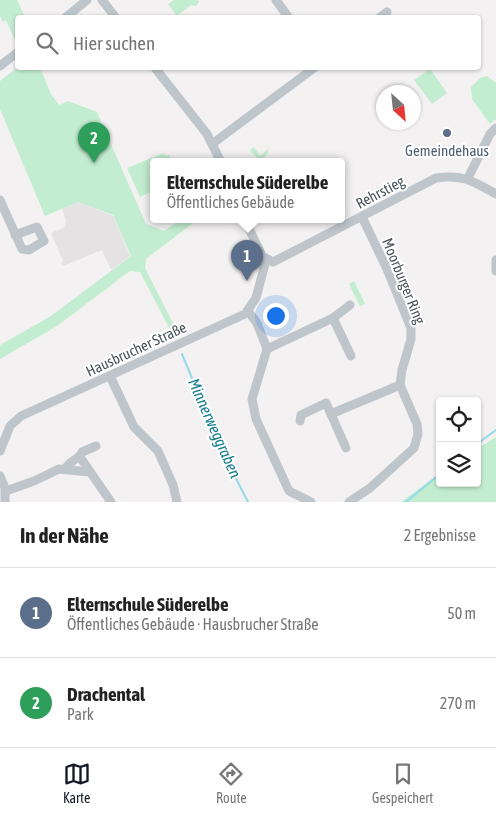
<!DOCTYPE html>
<html lang="de">
<head>
<meta charset="utf-8">
<style>
	:root { --surface:#fff; --page:#f2f2f2; --text:#222; --muted:#767676; --line:#e0e0e0; --accent:#111827 }
	body { margin:0; font-family:"Asap Condensed",sans-serif; background:var(--page); color:var(--text) }
	.controls { position:absolute; right:15px; bottom:15px; display:grid; overflow:hidden; border-radius:5px; box-shadow:0 1px 4px #0004 }
	.controls button { width:45px; height:45px; display:grid; place-items:center; padding:0; border:0; border-bottom:1px solid var(--line); background:var(--surface); color:var(--text); font:25px sans-serif }
	.compass { position:absolute; left:376px; top:85px; width:45px; height:45px; border-radius:50%; background:var(--surface); box-shadow:0 1px 4px #0004; rotate:153deg }
	.you { position:absolute; left:275px; top:315px; width:18px; height:18px; margin:-12px; border:4px solid #fff; border-radius:50%; background:#1a73e8; box-shadow:0 0 0 8px #1a73e833 }
	.badge { display:grid; place-items:center; width:32px; height:32px; border-radius:50%; background:var(--accent); color:#fff; font-size:16px; font-weight:700 }
	.pin { position:absolute; translate:-50% -41px; filter:drop-shadow(0 1px 2px #0008) }
	.pin::after { content:''; position:absolute; top:26px; width:18px; height:15px; background:inherit; clip-path:polygon(0 0,100% 0,50% 100%) }
	.popup { position:absolute; left:150px; top:158px; width:195px; height:65px; box-sizing:border-box; display:grid; place-content:center; border-radius:5px; background:var(--surface); filter:drop-shadow(0 1px 4px #0005); font-size:16px; white-space:nowrap; color:var(--muted) }
	.popup b { font-size:19px; color:var(--text) }
	.popup::after { content:''; position:absolute; left:50%; top:100%; margin-left:-10px; border:10px solid transparent; border-top-color:var(--surface) }
	.list { margin:0; padding:0; list-style:none }
	h2 { display:flex; justify-content:space-between; align-items:center; height:65px; margin:0; padding:0 20px; font-size:21px }
	h2 small { font-size:16px; font-weight:400; color:var(--muted) }
	.list li { display:grid; grid-template-columns:32px 1fr auto; gap:15px; align-items:center; box-sizing:border-box; height:90px; padding:0 20px; border-top:1px solid var(--line) }
	.list b { display:block; font-size:19px; white-space:nowrap }
	.list p { margin:0; font-size:16px; white-space:nowrap; color:var(--muted) }
	.list em { font-size:16px; font-style:normal; color:var(--muted) }
	.icon { flex:none; width:28px; height:28px; fill:none; stroke:currentColor; stroke-width:2; stroke-linecap:round; stroke-linejoin:round }
	.map { position:relative; flex:none; width:496px; height:502px; overflow:hidden }
	.search { position:absolute; background:var(--surface); box-shadow:0 1px 4px #0004; left:15px; right:15px; top:15px; height:55px; display:flex; align-items:center; gap:12px; box-sizing:border-box; padding:0 18px; border-radius:5px; color:var(--muted); font-size:19px }
	.sheet { height:245px; background:var(--surface) }
	nav { display:flex; justify-content:space-around; align-items:center; box-sizing:border-box; height:70px; border-top:1px solid var(--line); background:var(--surface); font-size:14px; color:var(--muted) }
	nav a { display:grid; justify-items:center; gap:2px }
	nav .on { color:var(--accent) }
	.map>svg:first-child { display:block }
</style>
</head>
<body>
<div class="map">
<svg width="496" height="502" viewBox="0 0 496 502">
	<rect width="100%" height="100%" fill="#f3f1f1"/>
	<!-- education -->
	<path fill="#e4e2e2" d="M78,202L113,216L130,256L111,270L102,250L63,266L61,262L63,261L51,233L65,227L66,220L62,209Z"/>
	<!-- green -->
	<g fill="#c3edd0">
		<path d="M0,0H17L25,17L18,18L16,43L6,20L3,22L0,16Z"/>
		<path d="M174,0H198L199,2L196,6L191,5L177,16L168,4Z"/>
		<path d="M18,67L40,68L51,94L59,105L68,101L97,112L146,224L164,231L180,220H197L146,259L145,268L180,337L175,339L140,272L130,271L57,326L0,359V345L51,316L131,256L113,215L78,202L45,216L0,109V81Z"/>
		<path d="M430,69L447,93L432,104L414,80Z"/>
		<path d="M487,76L496,83V119L490,124L472,99L471,87L480,78Z"/>
		<path d="M254,147L260,156L269,148L267,155L260,162L250,150Z"/>
		<path d="M164,153L166,156L169,155L173,162H153V191L140,197L127,168Z"/>
		<path d="M354,281L365,304L360,306L349,284Z"/>
		<path d="M496,437V502H401L440,473V483H477V449Z"/>
	</g>
	<g fill="none" stroke-linecap="round" stroke-linejoin="round">
		<!-- stream -->
		<g stroke="#93dbe7" stroke-width="2">
			<path d="M182,354L222,451L248,502"/>
			<path d="M477,444L496,430"/>
			<path d="M406,502L440,474"/>
		</g>
		<!-- minor -->
		<g stroke="#bec6cc" stroke-width="9">
			<path d="M102,0L116,18"/>
			<path d="M276,0L289,18"/>
			<path d="M65,18L87,0"/>
			<path d="M379,18L387,12"/>
			<path d="M0,66L18,52"/>
			<path d="M155,68L207,134L221,162"/>
			<path d="M212,144L314,68"/>
			<path d="M468,178L490,134L496,128"/>
			<path d="M0,200L22,249L29,250L44,241L37,227L15,235"/>
			<path d="M245,220L262,256L273,262L436,178C463,174 473,181 496,194"/>
			<path d="M496,260V271"/>
			<path d="M248,311L257,323L267,349L252,399L256,419L289,491L311,502"/>
			<path d="M333,318L351,356"/>
			<path d="M267,349L333,318L350,305"/>
			<path d="M110,376L134,427L158,451L173,485L177,502"/>
			<path d="M331,414L400,385"/>
			<path d="M300,421L301,415L326,403L346,448"/>
			<path d="M0,451L10,426L21,416L245,314L256,298L266,260"/>
			<path d="M80,457L111,502"/>
			<path d="M66,468C70,460 79,460 82,452L96,446"/>
			<path d="M0,476L5,488V502"/>
			<path d="M6,491L34,481L59,469L90,472"/>
			<path d="M349,502L370,488L414,448L418,434L417,424L400,385L402,370L411,339V328L387,269L362,217"/>
		</g>
	</g>
	<!-- markers -->
	<circle fill="#5c6f8a" stroke="#fff" stroke-width="2" cx="447" cy="133" r="5"/>
	<g text-anchor="middle" dominant-baseline="central" stroke-width="4" stroke-linejoin="round" paint-order="stroke">
		<!-- service labels -->
		<g font-size="15" fill="#4e5e75" stroke="#fff">
			<text x="447" y="150">Gemeindehaus</text>
		</g>
		<!-- street labels -->
		<g font-size="15" fill="#4a555d" stroke="#fff">
			<text transform="translate(380 192) rotate(-28)">Rehrstieg</text>
			<text transform="translate(404 281) rotate(68)">Moorburger Ring</text>
			<text transform="translate(136 349) rotate(-25)">Hausbrucher Straße</text>
		</g>
		<!-- water labels -->
		<g font-size="16" font-style="italic" fill="#157d8e" stroke="#fff">
			<text transform="translate(215 428) rotate(66)">Minnerweggraben</text>
		</g>
	</g>
</svg>
<div class="controls">
<button><svg class="icon" aria-label="locate" viewBox="0 0 24 24"><circle cx="12" cy="12" r="6"/><path d="M12 2v4M12 18v4M2 12h4M18 12h4"/></svg></button>
<button><svg class="icon" aria-label="layers" viewBox="0 0 24 24"><path d="M12 4l9 5-9 5-9-5zM3 14l9 5 9-5"/></svg></button>
</div>
<svg class="compass" viewBox="-18 -18 36 36"><path d="M0-13l5 13h-10z" fill="#e53935"/><path d="M0 13l5-13h-10z" fill="#767676"/></svg>
<div class="you"></div>
<div class="pin badge" style="left:247px;top:281px;background:#5c6f8a">1</div>
<div class="popup"><b>Elternschule Süderelbe</b>Öffentliches Gebäude</div>
<div class="pin badge" style="left:94px;top:163px;background:#2e9e5b">2</div>
<div class="search"><svg class="icon" aria-label="search" viewBox="0 0 24 24"><circle cx="10" cy="10" r="6"/><path d="M15 15l6 6"/></svg>Hier suchen</div>
</div>
<section class="sheet">
<h2>In der Nähe<small>2 Ergebnisse</small></h2>
<ul class="list">
<li><span class="badge" style="background:#5c6f8a">1</span><div><b>Elternschule Süderelbe</b><p>Öffentliches Gebäude · Hausbrucher Straße</p></div><em>50 m</em></li>
<li><span class="badge" style="background:#2e9e5b">2</span><div><b>Drachental</b><p>Park</p></div><em>270 m</em></li>
</ul>
</section>
<nav>
<a class="on"><svg class="icon" aria-label="map" viewBox="0 0 24 24"><path d="M3 6l6-2 6 2 6-2v14l-6 2-6-2-6 2zM9 4v14M15 6v14"/></svg>Karte</a>
<a><svg class="icon" aria-label="directions" viewBox="0 0 24 24"><path d="M12 3l9 9-9 9-9-9zM9 14v-3h6M13 9l2 2-2 2"/></svg>Route</a>
<a><svg class="icon" aria-label="saved" viewBox="0 0 24 24"><path d="M7 4h10v16l-5-4-5 4z"/></svg>Gespeichert</a>
</nav>
</body>
</html>
